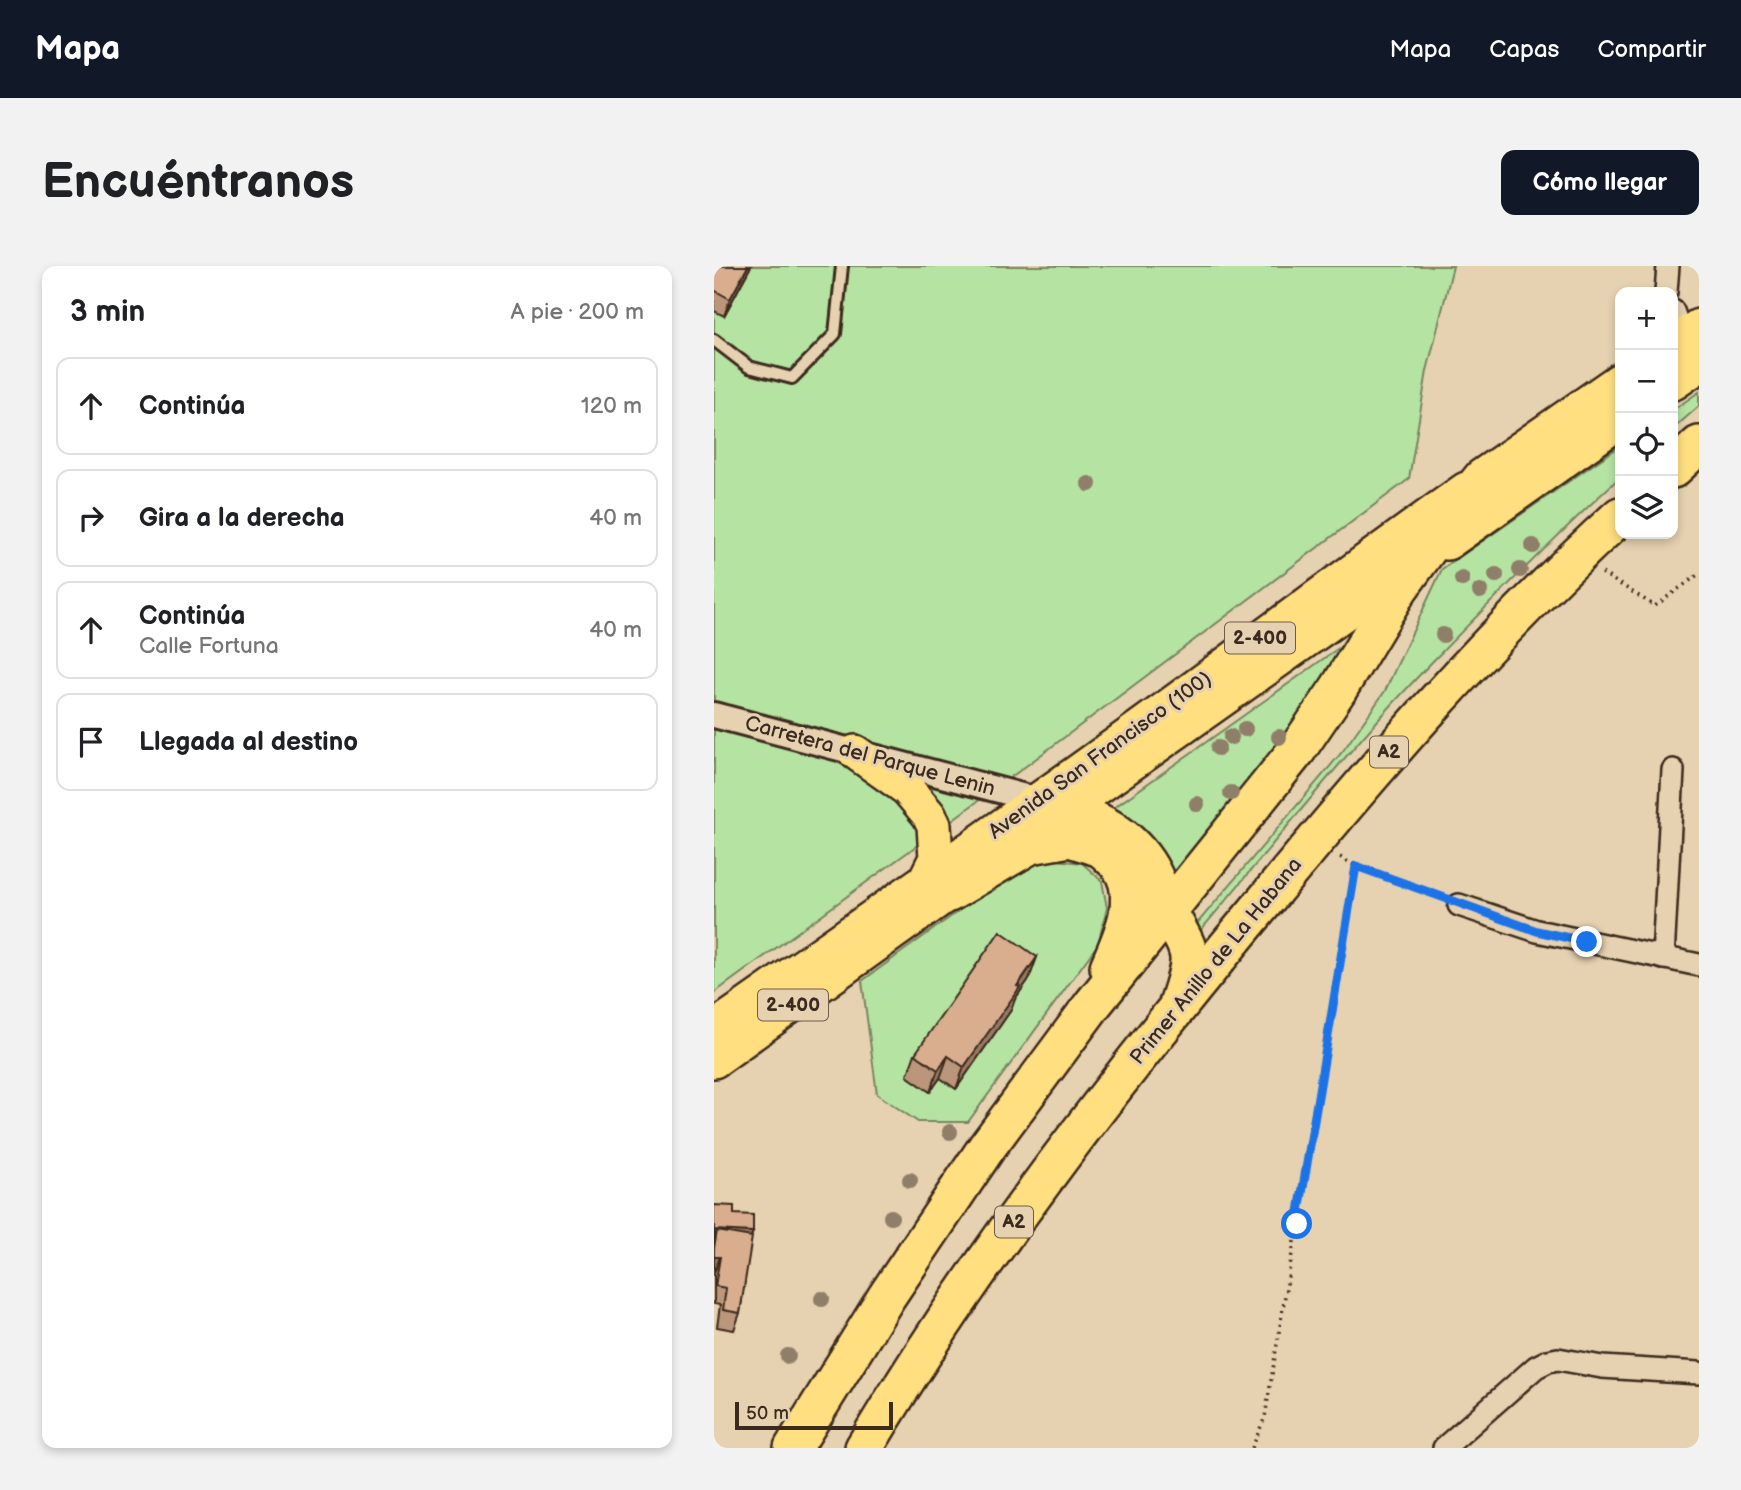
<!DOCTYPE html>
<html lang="es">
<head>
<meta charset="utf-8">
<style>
	:root { --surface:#fff; --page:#f2f2f2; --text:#202124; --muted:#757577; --line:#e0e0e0; --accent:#111827 }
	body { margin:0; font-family:"Balsamiq Sans",sans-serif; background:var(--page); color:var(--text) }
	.controls { position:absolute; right:21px; top:21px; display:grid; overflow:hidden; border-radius:14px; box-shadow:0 4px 10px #0003 }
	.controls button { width:63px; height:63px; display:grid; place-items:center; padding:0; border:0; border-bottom:2px solid var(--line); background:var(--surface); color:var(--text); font:35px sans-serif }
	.scale { position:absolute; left:21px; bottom:18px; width:158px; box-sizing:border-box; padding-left:7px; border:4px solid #3b2a1e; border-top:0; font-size:19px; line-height:24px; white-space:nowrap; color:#3b2a1e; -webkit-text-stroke:5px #e6d1b0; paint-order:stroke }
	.stop { position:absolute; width:21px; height:21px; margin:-16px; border:5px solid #1a73e8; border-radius:50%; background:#fff }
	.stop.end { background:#1a73e8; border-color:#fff; box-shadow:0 2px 7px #0008 }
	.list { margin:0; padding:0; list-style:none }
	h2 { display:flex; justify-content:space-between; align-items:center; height:91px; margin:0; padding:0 28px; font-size:30px }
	h2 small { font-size:23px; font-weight:400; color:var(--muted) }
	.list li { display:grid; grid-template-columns:46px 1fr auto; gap:21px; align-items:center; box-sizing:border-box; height:98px; margin:0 14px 14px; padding:0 14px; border:2px solid var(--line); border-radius:14px }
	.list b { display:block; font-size:26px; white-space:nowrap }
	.list p { margin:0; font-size:23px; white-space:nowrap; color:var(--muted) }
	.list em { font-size:23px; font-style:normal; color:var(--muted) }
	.icon { flex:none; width:38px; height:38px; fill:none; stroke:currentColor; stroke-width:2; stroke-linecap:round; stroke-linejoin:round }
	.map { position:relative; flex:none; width:985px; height:1182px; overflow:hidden; border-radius:14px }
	header { display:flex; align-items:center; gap:42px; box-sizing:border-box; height:98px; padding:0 35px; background:var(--accent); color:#fff }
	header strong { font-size:33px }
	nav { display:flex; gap:38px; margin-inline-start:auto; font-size:24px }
	.intro { display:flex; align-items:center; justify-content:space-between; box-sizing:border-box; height:168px; padding:0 42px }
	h1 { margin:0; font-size:49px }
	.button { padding:18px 32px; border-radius:14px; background:var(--accent); color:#fff; font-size:24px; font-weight:700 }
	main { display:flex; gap:42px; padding:0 42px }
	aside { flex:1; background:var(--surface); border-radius:14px; box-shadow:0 4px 10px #0003 }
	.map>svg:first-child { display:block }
</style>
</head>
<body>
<header>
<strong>Mapa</strong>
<nav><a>Mapa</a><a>Capas</a><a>Compartir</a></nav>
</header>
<div class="intro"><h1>Encuéntranos</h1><a class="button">Cómo llegar</a></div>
<main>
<aside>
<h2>3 min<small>A pie · 200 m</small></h2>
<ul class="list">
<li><svg class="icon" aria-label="ahead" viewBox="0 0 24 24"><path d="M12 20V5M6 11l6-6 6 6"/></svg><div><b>Continúa</b></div><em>120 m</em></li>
<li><svg class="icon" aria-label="right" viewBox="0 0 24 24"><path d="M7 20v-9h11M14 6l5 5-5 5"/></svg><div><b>Gira a la derecha</b></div><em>40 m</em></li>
<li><svg class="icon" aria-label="ahead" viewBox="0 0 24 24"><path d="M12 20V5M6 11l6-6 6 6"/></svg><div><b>Continúa</b><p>Calle Fortuna</p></div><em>40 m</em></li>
<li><svg class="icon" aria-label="arrive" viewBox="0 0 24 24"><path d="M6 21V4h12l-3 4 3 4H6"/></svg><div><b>Llegada al destino</b></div></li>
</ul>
</aside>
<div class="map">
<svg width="985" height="1182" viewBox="0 0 985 1182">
	<rect width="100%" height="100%" fill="#e6d1b0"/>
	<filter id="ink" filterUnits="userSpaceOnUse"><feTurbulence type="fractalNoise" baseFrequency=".0143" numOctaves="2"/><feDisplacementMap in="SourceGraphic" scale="14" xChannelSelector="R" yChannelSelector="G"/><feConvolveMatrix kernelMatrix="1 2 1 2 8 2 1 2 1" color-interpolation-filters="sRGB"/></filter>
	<g filter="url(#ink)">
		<!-- green -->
		<g fill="#b5e3a2" stroke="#788660" stroke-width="2">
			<path d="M0,0H739L713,105L695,213L308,503L0,727Z"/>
			<path d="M985,126V140L959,163V144Z"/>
			<path d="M906,180V211C841,271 778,334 717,397C633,484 559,579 481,671L475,667L629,485L671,425L728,303Z"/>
			<path d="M633,376L584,458L455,614L391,548Z"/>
			<path d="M333,593L368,597L388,615L393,642L384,678L254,856H204L163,828L148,715L297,607Z"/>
		</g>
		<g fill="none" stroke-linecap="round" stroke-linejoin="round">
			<!-- service casing -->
			<g stroke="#3b2a1e" stroke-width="16">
				<path id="service" d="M0,74L35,101L78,112L121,68L128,0"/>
			</g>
			<!-- minor casing -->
			<g stroke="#3b2a1e" stroke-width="26">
				<g id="minor">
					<path d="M952,26L954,0"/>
					<path d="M959,45L969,73"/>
					<path d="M745,639L823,665L985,699"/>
					<path d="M949,692L959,504"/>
					<path d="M730,1182L822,1101L834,1095L844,1093L888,1101L985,1107"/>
				</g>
			</g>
			<!-- tertiary casing -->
			<g stroke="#3b2a1e" stroke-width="30">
				<path id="tertiary" d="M0,449L334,537"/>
			</g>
			<!-- trunk casing -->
			<g stroke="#3b2a1e" stroke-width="38">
				<g id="trunk">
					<path d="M141,486L193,523L215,549L220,559L222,592L210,616"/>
					<path d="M297,583L699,299"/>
					<path d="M0,762C150,657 301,552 449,444C550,371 649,295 752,223"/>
					<path d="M0,795L256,612"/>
				</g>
			</g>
			<!-- motorway casing -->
			<g stroke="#3b2a1e" stroke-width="42">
				<g id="motorway">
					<path d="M959,80L985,62"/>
					<path d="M959,115L985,97"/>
					<path d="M959,203L985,179"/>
					<path d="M733,275L906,153"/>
					<path d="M352,544C392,555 425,575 442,615C446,625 449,636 454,645C477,689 482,685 465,735"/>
					<path d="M384,578C392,588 404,595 410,607C425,637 407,673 395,701"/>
					<path d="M235,627L316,579L356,572L387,582"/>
					<path d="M79,1182L173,1030L273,881L379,738L583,484L625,422L686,321L740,247L768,212L906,116"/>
					<path d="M150,1182C265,990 403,812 546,641C659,504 774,370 906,250"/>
				</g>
			</g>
			<!-- path -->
			<g stroke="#3b2a1e" stroke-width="3.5" stroke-dasharray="2 5" stroke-linecap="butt">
				<path d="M888,307L941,340L985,308"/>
				<path d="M626,591L642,600L726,631"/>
				<path d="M538,1182L551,1151L642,600"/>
			</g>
			<!-- service -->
			<use href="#service" stroke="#e6d1b0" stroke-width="10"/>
			<!-- minor -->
			<use href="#minor" stroke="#e6d1b0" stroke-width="21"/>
			<!-- tertiary -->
			<use href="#tertiary" stroke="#e6d1b0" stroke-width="24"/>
			<!-- trunk -->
			<use href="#trunk" stroke="#ffdf80" stroke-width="33"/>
			<!-- motorway -->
			<use href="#motorway" stroke="#ffdf80" stroke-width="37"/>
		</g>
		<!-- trees -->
		<g fill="#8f7f67">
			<circle cx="375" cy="218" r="8"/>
			<circle cx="819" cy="280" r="8"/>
			<circle cx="806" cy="304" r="8"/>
			<circle cx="782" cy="309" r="8"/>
			<circle cx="748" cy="313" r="8"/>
			<circle cx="766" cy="325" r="8"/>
			<circle cx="729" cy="369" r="8"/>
			<circle cx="531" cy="463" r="8"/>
			<circle cx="517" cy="471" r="8"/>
			<circle cx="565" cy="471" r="8"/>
			<circle cx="504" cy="482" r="8"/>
			<circle cx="517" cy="527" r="8"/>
			<circle cx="483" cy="538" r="8"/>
			<circle cx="236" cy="866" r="8"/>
			<circle cx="196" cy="914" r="8"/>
			<circle cx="177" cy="951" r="8"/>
			<circle cx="108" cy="1033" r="8"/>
			<circle cx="74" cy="1090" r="8"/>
		</g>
		<!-- wall -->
		<g fill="#bb967a" stroke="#3b2a1e" stroke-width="2">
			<path d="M0,0H37L10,50L0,45Z"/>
			<path d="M323,691L315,713L301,733L297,744L242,823L226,812L216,826L193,810L201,788Z"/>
			<path d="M0,939L20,948L39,966L37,971L26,1047L20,1064L3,1061L6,1039L0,1038Z"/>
		</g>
		<!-- shaded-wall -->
		<g fill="#987a63" stroke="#3b2a1e" stroke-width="2">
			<path d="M34,0H37L10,50L16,33Z"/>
			<path d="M323,691L315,713L301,733L297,744L242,823L250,801Z"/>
			<path d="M234,790L226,812L216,826L224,804Z"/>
			<path d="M0,964L39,966L34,977L3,965L0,973Z"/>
			<path d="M0,991H6L0,1007Z"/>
		</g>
		<!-- building -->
		<g fill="#d9ae8e" stroke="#3b2a1e" stroke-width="2">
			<path d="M0,0H34L16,33L0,24Z"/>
			<path d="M286,665L323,691L303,720L306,721L250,801L234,790L224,804L201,788Z"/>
			<path d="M0,939L20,940V948L39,949V966L0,964Z"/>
			<path d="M3,965L38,971L26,1047L9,1044L12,1022L1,1020L6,991H0V982Z"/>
		</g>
	</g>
	<g fill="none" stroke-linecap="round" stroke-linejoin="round" filter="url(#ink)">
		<!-- route -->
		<path stroke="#1a73e8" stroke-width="9" d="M583,958L642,600L823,665L873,676"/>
	</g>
	<g text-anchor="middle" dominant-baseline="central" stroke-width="6" stroke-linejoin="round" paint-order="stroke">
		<!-- shield labels -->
		<g fill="#e6d1b0" stroke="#6e5c4a" stroke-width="2">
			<rect x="511" y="356.5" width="70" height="31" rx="5"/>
			<rect x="656" y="470.5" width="38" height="31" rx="5"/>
			<rect x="44" y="723.5" width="70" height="31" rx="5"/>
			<rect x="281" y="940.5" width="38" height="31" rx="5"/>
		</g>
		<g font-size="19" font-weight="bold" fill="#3b2a1e">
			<text x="546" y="372">2-400</text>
			<text x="675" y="486">A2</text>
			<text x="79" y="739">2-400</text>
			<text x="300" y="956">A2</text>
		</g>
		<!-- street labels -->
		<g font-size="21" fill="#3b2a1e" stroke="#e6d1b0">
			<text transform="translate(386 489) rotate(-36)">Avenida San Francisco (100)</text>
			<text transform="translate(156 490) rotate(15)">Carretera del Parque Lenin</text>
			<text transform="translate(502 695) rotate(-51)">Primer Anillo de La Habana</text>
		</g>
	</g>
</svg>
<div class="controls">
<button>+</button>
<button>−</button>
<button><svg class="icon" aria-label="locate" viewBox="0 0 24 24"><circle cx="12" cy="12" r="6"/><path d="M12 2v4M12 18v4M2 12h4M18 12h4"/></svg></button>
<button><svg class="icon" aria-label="layers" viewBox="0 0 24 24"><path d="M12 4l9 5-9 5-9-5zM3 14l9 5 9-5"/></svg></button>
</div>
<div class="scale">50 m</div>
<div class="stop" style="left:583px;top:958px"></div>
<div class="stop end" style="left:873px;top:676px"></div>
</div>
</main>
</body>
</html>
